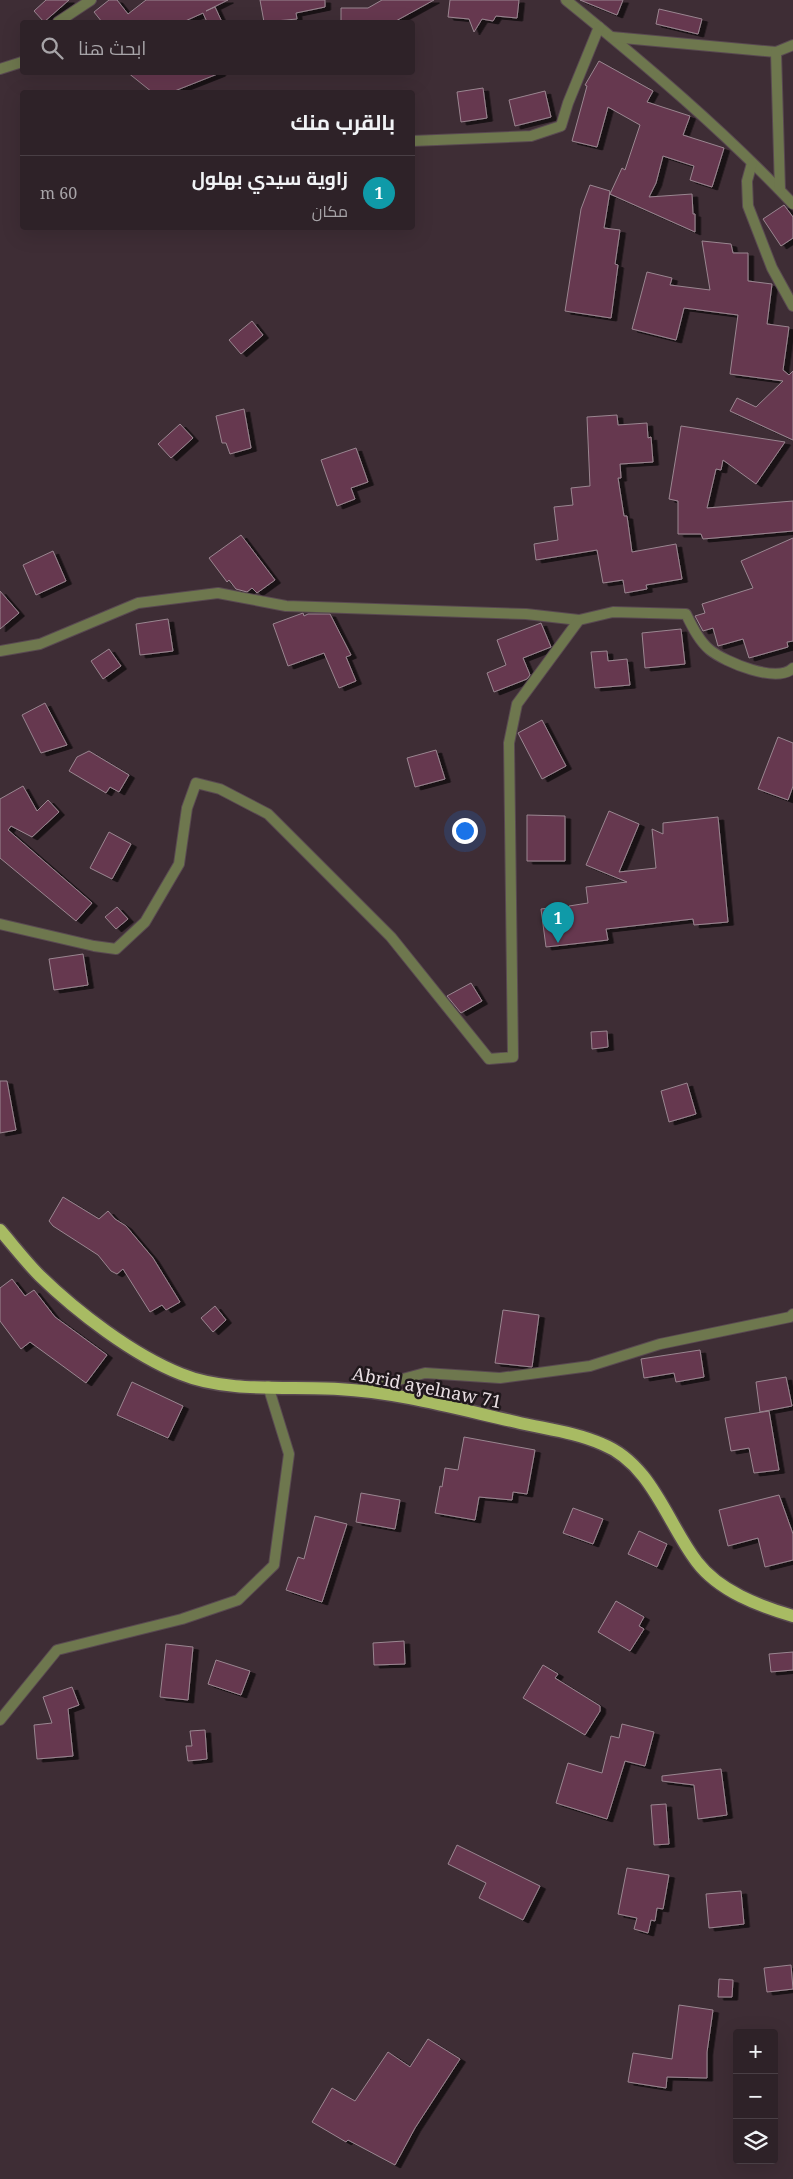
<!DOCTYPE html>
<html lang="ar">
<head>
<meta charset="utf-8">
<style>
	:root { --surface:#2e2228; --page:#362a30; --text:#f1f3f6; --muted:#a7a4a8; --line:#493f45; --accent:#95b2f1 }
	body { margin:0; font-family:"Noto Serif",Cairo,serif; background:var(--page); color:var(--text); direction:rtl }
	.controls { position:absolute; right:15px; bottom:15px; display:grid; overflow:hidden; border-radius:5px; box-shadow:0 5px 20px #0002 }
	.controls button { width:45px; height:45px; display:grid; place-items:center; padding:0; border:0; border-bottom:1px solid var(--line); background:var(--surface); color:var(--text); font:25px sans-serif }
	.you { position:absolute; left:464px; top:830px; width:18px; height:18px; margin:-12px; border:4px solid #fff; border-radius:50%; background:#1a73e8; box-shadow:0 0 0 8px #1a73e833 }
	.badge { display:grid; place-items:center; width:32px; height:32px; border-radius:50%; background:var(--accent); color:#fff; font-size:16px; font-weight:700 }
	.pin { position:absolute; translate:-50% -41px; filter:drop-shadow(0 1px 2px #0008) }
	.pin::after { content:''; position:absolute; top:26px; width:18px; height:15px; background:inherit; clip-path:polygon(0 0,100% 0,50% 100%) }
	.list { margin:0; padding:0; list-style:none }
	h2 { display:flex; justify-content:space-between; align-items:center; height:65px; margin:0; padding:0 20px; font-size:21px }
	h2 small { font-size:16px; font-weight:400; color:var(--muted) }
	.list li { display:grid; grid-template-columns:32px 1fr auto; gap:15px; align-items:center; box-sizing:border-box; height:75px; padding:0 20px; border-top:1px solid var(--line) }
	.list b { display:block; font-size:19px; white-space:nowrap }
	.list p { margin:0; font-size:16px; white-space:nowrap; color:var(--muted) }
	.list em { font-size:16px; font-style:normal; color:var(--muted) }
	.icon { flex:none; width:28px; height:28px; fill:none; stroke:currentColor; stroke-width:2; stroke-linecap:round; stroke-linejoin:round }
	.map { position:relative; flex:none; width:793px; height:2179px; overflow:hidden; direction:ltr }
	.search { position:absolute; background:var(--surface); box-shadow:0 5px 20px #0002; left:20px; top:20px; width:395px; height:55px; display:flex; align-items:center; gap:12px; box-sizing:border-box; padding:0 18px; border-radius:5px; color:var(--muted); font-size:19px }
	.panel { position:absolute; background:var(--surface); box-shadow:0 5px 20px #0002; left:20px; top:90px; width:395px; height:140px; border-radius:5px; direction:rtl }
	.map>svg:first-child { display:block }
</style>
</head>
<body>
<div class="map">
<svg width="793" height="2179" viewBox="0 0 793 2179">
	<defs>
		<filter id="shadow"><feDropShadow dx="5.5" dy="3" stdDeviation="0" flood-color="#0009"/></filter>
	</defs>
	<rect width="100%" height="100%" fill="#3e2d35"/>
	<!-- building -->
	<g fill="#663750" stroke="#9a8690" filter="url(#shadow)">
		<path d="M46,0H69L44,22L34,11Z"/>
		<path d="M109,0H117L128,14L146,0H228L206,11L215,7L222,22H207L203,13L183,22H102L94,12Z"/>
		<path d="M260,0H325V7L296,13L297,19L264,22Z"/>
		<path d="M382,0H434L394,22H341V8H368Z"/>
		<path d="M450,0H519L517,18L496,16L493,21L482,19L474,32L469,19L448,17Z"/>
		<path d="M580,0H623L617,15Z"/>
		<path d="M659,9L702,19L698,34L656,24Z"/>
		<path d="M599,61L653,91L647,102L690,116L683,135L724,148L712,187L690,180L694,166L663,156L656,183L649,197L692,194L693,214H695V232L610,194L622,168L625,170L640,125L608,107L597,147L572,141L587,86L585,85Z"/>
		<path d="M127,72H220V73L172,92H152Z"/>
		<path d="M483,88L487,118L461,122L457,92Z"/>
		<path d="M545,91L551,117L515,126L509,100Z"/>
		<path d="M590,185L610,191L604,228L620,230L615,264L618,265L611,318L565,311L581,209Z"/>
		<path d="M784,205L793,217V238L781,246L763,219Z"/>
		<path d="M702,241L731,244L733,253H748V281L772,284L767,324L789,327L783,370L789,375L793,371V440L730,411L737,398L756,407L783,381L730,374L738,315L684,308L676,340L632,329L647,272L672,278L670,285L710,290Z"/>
		<path d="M252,321L263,335L241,354L229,340Z"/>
		<path d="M244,409L251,448L230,454L226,443H222L216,416Z"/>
		<path d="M617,415L618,425L647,423L648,438L651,437L653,462L620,464L621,478H618L624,516H627L632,552L676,544L682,579L646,585L647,589L625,593L623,580L603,583L597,550L536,560L534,544L558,540L554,507L573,505L571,488L590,486L587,417Z"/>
		<path d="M180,424L193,438L171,458L158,444Z"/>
		<path d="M681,426L785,442L756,484L723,460L721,470L716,469L707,508L793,501V531L703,539L701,534H678V501L669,499Z"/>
		<path d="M356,448L368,482L351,488L355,499L337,506L321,460Z"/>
		<path d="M241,535L275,580L257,593L252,588L247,592L236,589L229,580L227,582L209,558Z"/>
		<path d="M793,538V641L787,642L788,647L749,658L743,639L718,646L713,628L703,631L695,616L705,613L702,604L753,588L741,561Z"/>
		<path d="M53,551L66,581L36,595L23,565Z"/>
		<path d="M0,591L19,613L0,629Z"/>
		<path d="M303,613L304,616L308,614H330L351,655L346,657L356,681L339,688L324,653L288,666L273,624Z"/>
		<path d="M168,619L173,651L140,655L136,624Z"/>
		<path d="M541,623L551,647L523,658L530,675L527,679L494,692L487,673L506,665L497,640Z"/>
		<path d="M681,629L685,664L645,668L642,633Z"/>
		<path d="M109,649L121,666L103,679L91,661Z"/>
		<path d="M607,651L608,661L627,659L630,685L595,688L591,652Z"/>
		<path d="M45,703L67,745L41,753L22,715Z"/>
		<path d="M542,720L566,766L542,779L518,733Z"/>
		<path d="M778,737L793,743V786L788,800L758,789Z"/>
		<path d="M436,750L445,779L415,787L407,758Z"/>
		<path d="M89,751L129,775L119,792L110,787L106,793L69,771L77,757Z"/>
		<path d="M23,786L37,811L48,800L59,812L32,837L11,826L8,830L92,903L76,921L0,858V799Z"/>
		<path d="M609,811L639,824L619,872L656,868L652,829L663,834V823L718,817L728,922L694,925L693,919L606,929L608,940L546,947L541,909L564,906V917L569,906L588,903L586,887L627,882L586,865Z"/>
		<path d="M527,815L565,816V861H527Z"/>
		<path d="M109,832L131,844L112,879L90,868Z"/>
		<path d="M117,907L128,919L116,929L105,917Z"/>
		<path d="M83,954L88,985L54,990L49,959Z"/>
		<path d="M471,983L482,1001L461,1013L447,996Z"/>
		<path d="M607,1031L608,1047L592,1049L591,1032Z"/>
		<path d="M0,1081H7L16,1130L0,1133Z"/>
		<path d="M687,1083L696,1114L669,1122L661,1091Z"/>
		<path d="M63,1197L99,1219L108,1211L115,1219L126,1226L153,1258L180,1302L166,1310L162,1305L150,1312L123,1269L117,1274L111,1271L98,1255L53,1226L49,1221Z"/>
		<path d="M12,1279L25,1296L34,1290L55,1317L107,1355L86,1383L30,1342L21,1349L0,1321V1288Z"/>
		<path d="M215,1306L226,1320L213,1332L201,1318Z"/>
		<path d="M503,1310L539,1315L532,1367L495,1363Z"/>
		<path d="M700,1350L704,1377L676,1382L674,1373L644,1378L641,1359Z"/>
		<path d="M786,1377L792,1406L760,1412L756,1382Z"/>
		<path d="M132,1382L183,1406L168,1438L117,1415Z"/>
		<path d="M769,1411L779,1470L754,1473L749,1448L731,1451L725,1418Z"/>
		<path d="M464,1437L535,1450L527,1494L513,1492L512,1500L479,1497L475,1520L435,1513L440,1486L442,1487L445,1468L458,1470Z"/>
		<path d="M361,1493L400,1500L395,1529L356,1522Z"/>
		<path d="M779,1495L793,1534V1560L765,1567L758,1538L728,1546L719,1510Z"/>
		<path d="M573,1508L603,1519L593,1544L563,1533Z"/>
		<path d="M315,1516L347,1524L322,1602L286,1590L298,1557L304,1559Z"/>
		<path d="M639,1531L667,1544L657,1567L628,1554Z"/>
		<path d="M616,1601L644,1617L639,1626L644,1629L630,1651L598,1632Z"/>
		<path d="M404,1641L405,1664L374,1665L373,1643Z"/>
		<path d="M166,1644L193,1647L188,1700L160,1697Z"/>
		<path d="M793,1652V1670L771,1672L769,1654Z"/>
		<path d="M216,1660L250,1671L241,1695L208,1684Z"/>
		<path d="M543,1665L558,1674L555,1678L600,1706V1711L585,1735L523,1698Z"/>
		<path d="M72,1687L79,1705L68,1709L73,1756L37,1759L34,1725L52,1723L43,1697Z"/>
		<path d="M622,1724L654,1732L645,1766L625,1761L607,1819L556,1803L568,1763L602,1773L611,1736L619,1738Z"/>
		<path d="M205,1730L207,1759L188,1761L186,1746H192L190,1731Z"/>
		<path d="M721,1769L727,1815L698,1819L694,1785L662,1781V1776Z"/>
		<path d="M666,1804L669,1844L654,1845L651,1805Z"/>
		<path d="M457,1845L540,1886L523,1920L479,1898L486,1883L448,1864Z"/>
		<path d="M627,1868L669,1875L663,1909L657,1908L655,1921L651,1920L648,1933L634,1929L637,1918L618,1914Z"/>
		<path d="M741,1891L744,1924L709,1928L706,1894Z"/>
		<path d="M791,1965L793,1989L767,1992L764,1968Z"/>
		<path d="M719,1979L733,1980L732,1997H718Z"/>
		<path d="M679,2005L713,2010L707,2052V2078L667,2077L666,2088L628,2082L633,2053L672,2059Z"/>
		<path d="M428,2039L460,2059L415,2128L395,2165L348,2140L346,2142L312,2122L332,2088L355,2101L388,2052L410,2067Z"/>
	</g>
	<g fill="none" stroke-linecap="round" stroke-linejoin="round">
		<!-- minor casing -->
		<g stroke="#594951" stroke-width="12">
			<g id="minor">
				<path d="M566,0C645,64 723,130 793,204"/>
				<path d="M58,22L91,0"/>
				<path d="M612,37L776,52L793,45"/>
				<path d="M776,52L780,190"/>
				<path d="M0,69L22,62"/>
				<path d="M412,141L531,136L561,126L568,103L599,27"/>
				<path d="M752,163L747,181L748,206L772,268L793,306"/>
				<path d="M0,651L40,644L138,603L218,593L286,606L526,614L579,620"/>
				<path d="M0,924L94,946L116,949L145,922L179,864L187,808L196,783L220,789L268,814L391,937L489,1059L513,1057L509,743L517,704L579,620L613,612L686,614C692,626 699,641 710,650C725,662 777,684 793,668"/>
				<path d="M361,1390L425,1373L500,1378L590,1366L660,1344L790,1317L793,1314"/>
				<path d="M0,1720L57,1650L182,1619L238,1600L274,1565L289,1454L268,1386"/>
			</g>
		</g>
		<!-- primary casing -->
		<g stroke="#594951" stroke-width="15">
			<path id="primary" d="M0,1230C13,1245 26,1262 40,1276C77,1312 133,1355 181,1374C227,1393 288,1386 338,1389C398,1392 458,1409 516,1422C545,1429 575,1432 602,1444C652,1464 667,1523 697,1562C719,1591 759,1606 793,1616"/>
		</g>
		<!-- minor -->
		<use href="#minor" stroke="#6e774e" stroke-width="10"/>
		<!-- primary -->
		<use href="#primary" stroke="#a8bb63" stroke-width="12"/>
	</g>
	<g text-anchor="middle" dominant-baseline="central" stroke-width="5" stroke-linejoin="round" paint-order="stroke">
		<!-- street labels -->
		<g font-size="18" fill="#e9dee3" stroke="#20181c">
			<text transform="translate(427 1387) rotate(11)">Abrid aɣelnaw 71</text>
		</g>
	</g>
</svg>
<div class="controls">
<button>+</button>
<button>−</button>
<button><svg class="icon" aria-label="layers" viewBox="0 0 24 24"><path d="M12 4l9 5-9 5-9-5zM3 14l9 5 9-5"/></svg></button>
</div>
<div class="you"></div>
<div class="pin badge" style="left:558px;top:943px;background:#0f9aa8">1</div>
<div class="search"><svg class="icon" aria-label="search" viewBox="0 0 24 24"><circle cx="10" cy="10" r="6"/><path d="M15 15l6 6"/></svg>ابحث هنا</div>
<section class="panel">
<h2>بالقرب منك<small></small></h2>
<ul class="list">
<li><span class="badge" style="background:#0f9aa8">1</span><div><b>زاوية سيدي بهلول</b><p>مكان</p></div><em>60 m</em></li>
</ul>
</section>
</div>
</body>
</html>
